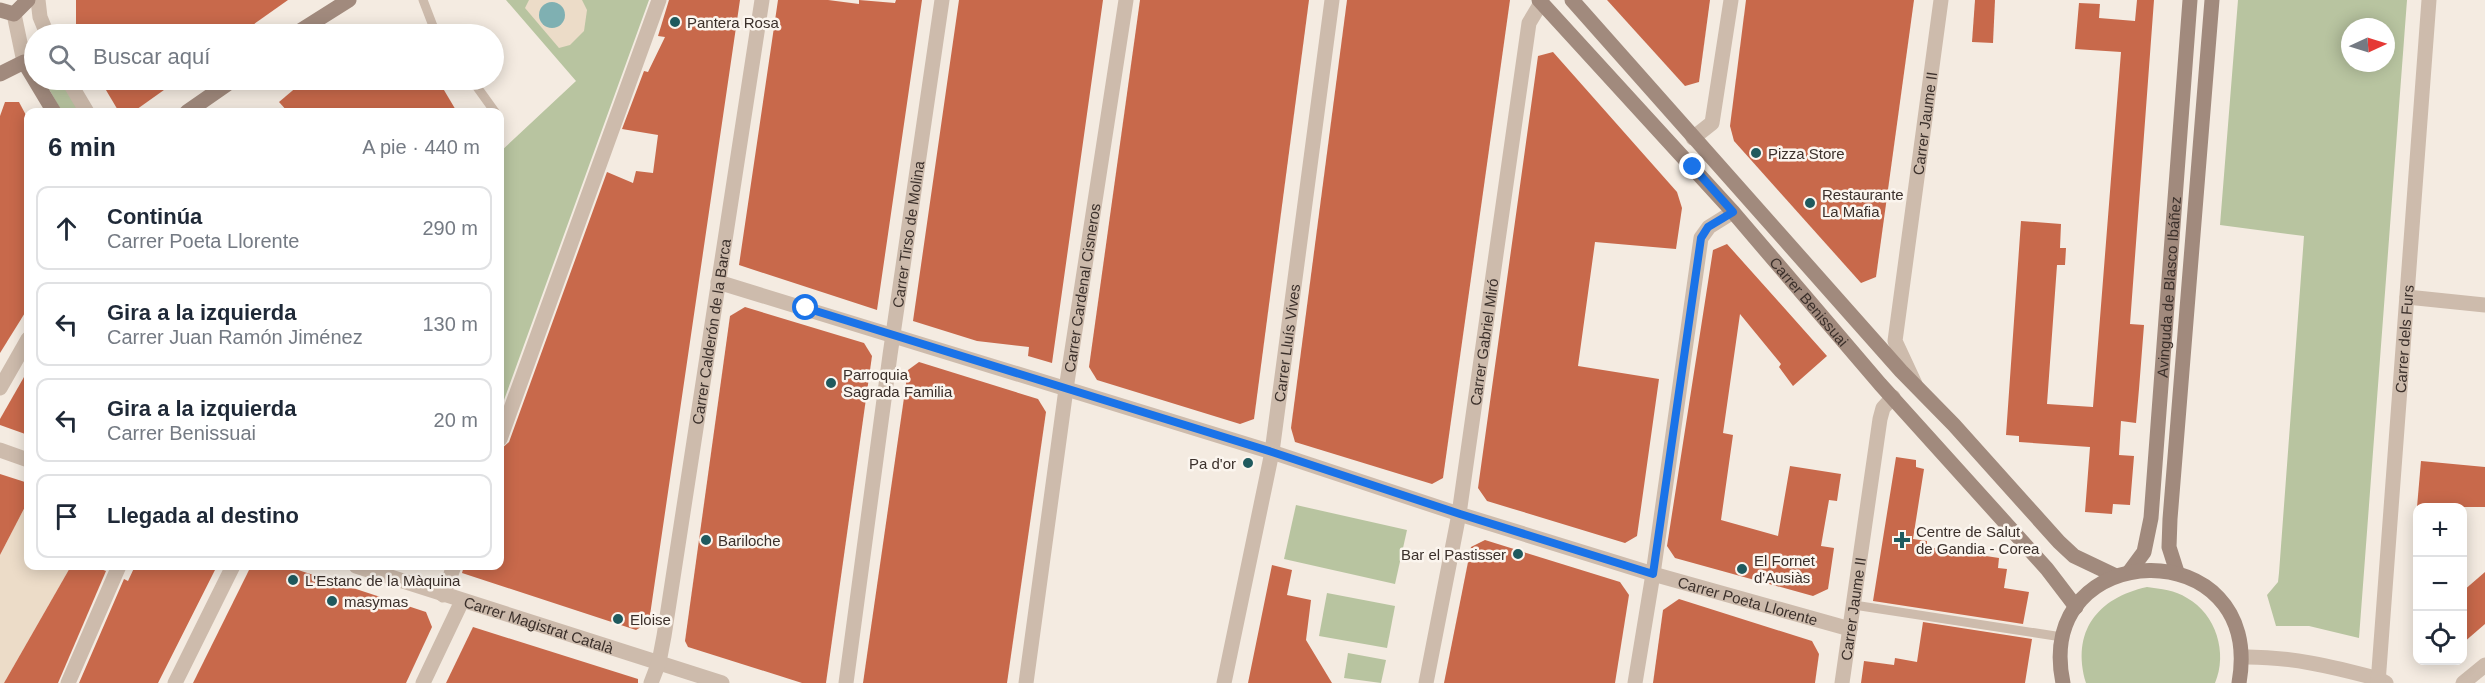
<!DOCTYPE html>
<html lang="es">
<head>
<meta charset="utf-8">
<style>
	:root { --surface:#fff; --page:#f2f2f3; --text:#1f2937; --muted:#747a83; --line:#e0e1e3 }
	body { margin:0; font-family:Arial,sans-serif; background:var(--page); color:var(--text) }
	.controls { position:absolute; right:18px; bottom:18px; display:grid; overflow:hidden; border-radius:12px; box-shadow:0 3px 15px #0003 }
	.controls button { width:54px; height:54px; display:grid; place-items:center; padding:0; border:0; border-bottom:2px solid var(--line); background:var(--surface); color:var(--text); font:30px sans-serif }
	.compass { position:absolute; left:2341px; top:18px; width:54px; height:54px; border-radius:50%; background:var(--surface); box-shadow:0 3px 15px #0003; rotate:86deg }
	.stop { position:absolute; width:18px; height:18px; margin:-14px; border:4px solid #1a73e8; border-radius:50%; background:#fff }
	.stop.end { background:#1a73e8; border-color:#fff; box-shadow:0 2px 6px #0008 }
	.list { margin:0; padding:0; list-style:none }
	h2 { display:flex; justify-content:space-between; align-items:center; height:78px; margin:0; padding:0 24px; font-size:26px }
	h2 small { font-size:20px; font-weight:400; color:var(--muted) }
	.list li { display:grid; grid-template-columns:39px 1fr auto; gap:18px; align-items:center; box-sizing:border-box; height:84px; margin:0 12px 12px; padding:0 12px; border:2px solid var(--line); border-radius:12px }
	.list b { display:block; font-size:22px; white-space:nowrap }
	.list p { margin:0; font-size:20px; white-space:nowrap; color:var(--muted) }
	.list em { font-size:20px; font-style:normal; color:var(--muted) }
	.icon { flex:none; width:33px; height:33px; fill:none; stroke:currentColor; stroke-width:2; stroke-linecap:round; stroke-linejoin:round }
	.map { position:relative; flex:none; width:2485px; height:683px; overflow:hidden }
	.search { position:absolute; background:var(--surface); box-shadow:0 3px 15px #0003; left:24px; top:24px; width:480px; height:66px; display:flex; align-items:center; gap:15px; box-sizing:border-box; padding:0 21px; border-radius:33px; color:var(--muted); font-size:22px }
	.panel { position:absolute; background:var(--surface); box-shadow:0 3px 15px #0003; left:24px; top:108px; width:480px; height:462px; border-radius:12px }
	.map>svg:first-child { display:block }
</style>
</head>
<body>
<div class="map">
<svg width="2485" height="683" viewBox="0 0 2485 683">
	<rect width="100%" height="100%" fill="#f4ebe1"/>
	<!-- green -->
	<g fill="#b8c4a0" fill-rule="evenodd">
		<path d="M506,0H649L500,411V152L576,81Z"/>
		<path d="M2238,0H2407L2359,638L2309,626H2276L2267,595L2278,582L2279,573L2304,236L2220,225ZM2350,27H2386V63H2350Z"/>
		<path d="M44,80H65L84,112H62Z"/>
		<path d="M1296,505L1407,530L1395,584L1284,559Z"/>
		<path d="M2147,587C2161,589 2175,590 2187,598C2216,614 2228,653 2215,683H2086C2071,632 2097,598 2147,587Z"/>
		<path d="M1327,593L1395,606L1387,648L1319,636Z"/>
		<path d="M1348,653L1386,660L1381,683L1344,678Z"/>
	</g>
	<!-- plaza -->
	<g fill="#ecdcc8">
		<path d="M529,0H582L587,10L584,31L570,45L559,48L525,8Z"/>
		<path d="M28,501V566H71L4,683H0V555Z"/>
	</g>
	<!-- water -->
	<circle fill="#7fb0b2" cx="552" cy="15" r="13"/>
	<!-- building -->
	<g fill="#c8694b">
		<path d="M76,0H288L240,34H76Z"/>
		<path d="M669,0H740L649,622L636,630L462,573L464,566H500V454L501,449L509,442L607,172L633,183L636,171L653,173L658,135L622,129L644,71L648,72L665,37L658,36Z"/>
		<path d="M778,0H828L859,4V0L895,3L896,0H922L877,310L739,265Z"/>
		<path d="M959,0H1103L1052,363L1028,356L1029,347L977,341L913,321Z"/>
		<path d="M1140,0H1309L1254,419L1240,424L1097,380L1089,367Z"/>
		<path d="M1347,0H1510L1443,478L1432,484L1295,442L1291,428Z"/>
		<path d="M1607,0H1710L1699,82L1685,86Z"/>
		<path d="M1746,0H1914L1876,277L1861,283L1734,141L1730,126Z"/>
		<path d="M1975,0H1995L1993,43L1972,42Z"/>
		<path d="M2137,0H2154L2130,324L2144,325L2139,389L2136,423L2121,421L2119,455L2134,456L2130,505L2113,504L2112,514L2085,512L2090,447L2019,442V436L2006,435L2021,221L2061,224L2060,248H2066L2065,265H2057L2047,404L2093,407L2121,52L2075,49L2079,3L2100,4L2099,18L2135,21Z"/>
		<path d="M1553,52L1677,192L1682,208L1676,249L1595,242L1578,366L1659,379L1637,536L1625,543L1487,501L1478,488L1538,56Z"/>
		<path d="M100,80H178L133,112H119Z"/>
		<path d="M305,80H438L457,112H288L279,102Z"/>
		<path d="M5,102H19L28,119V308L0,353V116Z"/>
		<path d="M1727,244L1827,356L1793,386L1779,367L1781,364L1740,314L1723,433L1733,435L1721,520L1778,536L1790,466L1841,474L1837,501L1829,500L1821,546L1834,548L1828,589L1813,596L1675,558L1667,546L1713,250Z"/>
		<path d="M745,307L864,343L872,356L826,683H802L688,647L685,641L730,316Z"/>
		<path d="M919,362L1038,399L1046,412L1007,683H863L908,370Z"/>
		<path d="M28,370V435L0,425V419Z"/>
		<path d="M1896,457L1916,460V467L1924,469L1913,539L1927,541V547L1999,558L1998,568L2007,569L2004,588L2029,592L2023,624L1873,601Z"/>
		<path d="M2421,461L2485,467V507H2417Z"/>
		<path d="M0,474L28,483V501L0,555Z"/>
		<path d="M1485,540L1620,582L1629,595L1615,683H1444L1471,547Z"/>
		<path d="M1272,565L1292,570L1287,595L1311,600L1306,640L1332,683H1248Z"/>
		<path d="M71,566H93L106,571L58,683H4Z"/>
		<path d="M135,566H217L158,683H79L124,579L128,581Z"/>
		<path d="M251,566H286L426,612L432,627L406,683H193Z"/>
		<path d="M2485,572V624L2463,643V591Z"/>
		<path d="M1679,599L1812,641L1819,654L1815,683H1653L1663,610Z"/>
		<path d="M1923,622L2032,639L2025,683H1861L1864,661L1894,665L1895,658L1917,662Z"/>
		<path d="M473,627L638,679V683H446Z"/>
	</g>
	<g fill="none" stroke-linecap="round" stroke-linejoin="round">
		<!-- lane -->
		<g stroke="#cdbbac" stroke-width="9">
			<path d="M423,0L433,26L440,34"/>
			<path d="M472,80L495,112"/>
			<path d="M1854,605L2062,637"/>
		</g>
		<!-- street -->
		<g stroke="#cdbbac" stroke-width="15">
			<path d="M38,0L40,17L47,34"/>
			<path d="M14,14L24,62"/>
			<path d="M68,80L87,112"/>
			<path d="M1693,138L1712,123L1731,0"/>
			<path id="s1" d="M718,282L1272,452L1459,514L1653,574L1850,629"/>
			<path d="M2407,297L2485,305"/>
			<path id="s2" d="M1915,384L1895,341L1941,0"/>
			<path d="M0,388L28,339"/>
			<path d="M500,439L659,0"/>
			<path d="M0,450L28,460"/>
			<path id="s3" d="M356,566L722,683"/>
			<path d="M443,595L454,566"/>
			<path d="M2242,657C2289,656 2334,667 2379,679L2386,683"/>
			<path d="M68,683L119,566"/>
			<path d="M175,683L233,566"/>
			<path d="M423,683L462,601"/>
			<path id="s4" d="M651,683L659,662L664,636L762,0"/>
			<path id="s5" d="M846,683L890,355L942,0"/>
			<path id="s6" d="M1026,683L1066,389L1126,0"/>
			<path id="s7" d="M1224,683L1272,452L1332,0"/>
			<path id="s8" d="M1426,683L1459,514L1529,23L1541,3"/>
			<path d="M1635,683L1653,574L1701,238L1709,227L1733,212"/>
			<path id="s9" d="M1842,683L1880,419L1883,408L1893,397"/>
			<path id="s10" d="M2378,683L2429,0"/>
			<path d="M2463,683L2485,665"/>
		</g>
		<!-- secondary -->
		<g stroke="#a18a7d" stroke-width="15">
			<path id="s11" d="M1539,0L1733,212L1880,384L2047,569L2076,607"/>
			<path d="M1572,0L1901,371L1954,425L2059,542L2074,556L2116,576"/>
			<path d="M0,10L14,14L28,0"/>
			<path d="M295,34L349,0"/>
			<path d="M0,74L24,62L54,112"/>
			<path d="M187,112L233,80"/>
			<path id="s12" d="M2130,571L2144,552L2151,518L2190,0"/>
			<path d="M2177,572L2169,547L2170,519L2212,0"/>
			<path d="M2063,683C2032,536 2266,530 2239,683"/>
		</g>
	</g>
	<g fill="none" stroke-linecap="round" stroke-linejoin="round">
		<!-- route -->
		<path stroke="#1a73e8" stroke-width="8" d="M806,308L1272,452L1460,514L1653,574L1701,238L1708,227L1733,212L1693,167"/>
	</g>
	<!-- markers -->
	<g fill="#1f5a5e" stroke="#fbf5ee" stroke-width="2">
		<circle cx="675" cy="22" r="6"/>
		<circle cx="1756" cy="153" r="6"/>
		<circle cx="1810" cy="203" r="6"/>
		<circle cx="831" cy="383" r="6"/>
		<circle cx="1248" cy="463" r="6"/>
		<circle cx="706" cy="540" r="6"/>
		<path d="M1899 531h6v6h6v6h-6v6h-6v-6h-6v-6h6z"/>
		<circle cx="1518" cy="554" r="6"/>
		<circle cx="1742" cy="569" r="6"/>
		<circle cx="293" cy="580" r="6"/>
		<circle cx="332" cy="601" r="6"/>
		<circle cx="618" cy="619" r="6"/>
	</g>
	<g text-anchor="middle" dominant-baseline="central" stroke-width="5" stroke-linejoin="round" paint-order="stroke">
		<!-- poi labels -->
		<g font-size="15" fill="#3b302b" stroke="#fbf5ee" text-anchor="start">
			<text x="687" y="22">Pantera Rosa</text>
			<text x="1768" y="153">Pizza Store</text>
			<text x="1822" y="194">Restaurante<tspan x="1822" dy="17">La Mafia</tspan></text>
			<text x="843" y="374">Parroquia<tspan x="843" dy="17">Sagrada Familia</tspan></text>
			<text x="1236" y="463" text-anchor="end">Pa d'or</text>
			<text x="1916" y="531">Centre de Salut<tspan x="1916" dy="17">de Gandia - Corea</tspan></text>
			<text x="718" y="540">Bariloche</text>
			<text x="1506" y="554" text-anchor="end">Bar el Pastisser</text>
			<text x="1754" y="560">El Fornet<tspan x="1754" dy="17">d'Ausiàs</tspan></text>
			<text x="305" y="580">L'Estanc de la Màquina</text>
			<text x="344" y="601">masymas</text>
			<text x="630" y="619">Eloise</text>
		</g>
		<!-- street labels -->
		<g font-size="15" fill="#3b302b" stroke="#fbf5ee">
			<text stroke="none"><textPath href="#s2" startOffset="267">Carrer Jaume II</textPath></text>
			<text stroke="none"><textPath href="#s5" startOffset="453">Carrer Tirso de Molina</textPath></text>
			<text stroke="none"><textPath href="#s6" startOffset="399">Carrer Cardenal Cisneros</textPath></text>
			<text stroke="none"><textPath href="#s12" startOffset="290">Avinguda de Blasco Ibáñez</textPath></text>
			<text stroke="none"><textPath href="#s11" startOffset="405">Carrer Benissuai</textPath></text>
			<text stroke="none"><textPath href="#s4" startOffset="357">Carrer Calderón de la Barca</textPath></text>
			<text stroke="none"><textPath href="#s10" startOffset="345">Carrer dels Furs</textPath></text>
			<text stroke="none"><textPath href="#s8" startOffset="346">Carrer Gabriel Miró</textPath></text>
			<text stroke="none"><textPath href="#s7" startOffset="346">Carrer Lluís Vives</textPath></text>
			<text stroke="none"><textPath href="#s1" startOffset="1078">Carrer Poeta Llorente</textPath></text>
			<text stroke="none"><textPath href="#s9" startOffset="75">Carrer Jaume II</textPath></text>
			<text stroke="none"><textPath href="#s3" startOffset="192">Carrer Magistrat Català</textPath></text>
		</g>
	</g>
</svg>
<div class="controls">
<button>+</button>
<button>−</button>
<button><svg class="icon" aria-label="locate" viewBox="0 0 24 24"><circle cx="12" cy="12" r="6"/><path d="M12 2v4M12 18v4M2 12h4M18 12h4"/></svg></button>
</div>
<svg class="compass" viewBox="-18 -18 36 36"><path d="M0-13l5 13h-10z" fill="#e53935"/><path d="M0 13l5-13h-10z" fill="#747a83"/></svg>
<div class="stop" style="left:806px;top:308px"></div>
<div class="stop end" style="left:1693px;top:167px"></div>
<div class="search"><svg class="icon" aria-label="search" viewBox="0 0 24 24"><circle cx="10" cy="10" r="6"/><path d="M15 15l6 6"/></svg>Buscar aquí</div>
<section class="panel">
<h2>6 min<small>A pie · 440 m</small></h2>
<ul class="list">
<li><svg class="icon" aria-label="ahead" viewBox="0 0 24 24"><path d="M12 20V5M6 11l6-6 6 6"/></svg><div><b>Continúa</b><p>Carrer Poeta Llorente</p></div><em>290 m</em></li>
<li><svg class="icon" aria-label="left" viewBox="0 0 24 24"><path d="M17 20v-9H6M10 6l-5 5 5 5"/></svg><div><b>Gira a la izquierda</b><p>Carrer Juan Ramón Jiménez</p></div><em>130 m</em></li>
<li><svg class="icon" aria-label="left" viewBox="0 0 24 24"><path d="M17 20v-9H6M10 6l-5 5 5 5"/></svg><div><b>Gira a la izquierda</b><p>Carrer Benissuai</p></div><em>20 m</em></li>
<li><svg class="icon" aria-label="arrive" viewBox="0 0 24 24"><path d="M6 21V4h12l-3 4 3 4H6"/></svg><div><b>Llegada al destino</b></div></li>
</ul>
</section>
</div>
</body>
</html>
